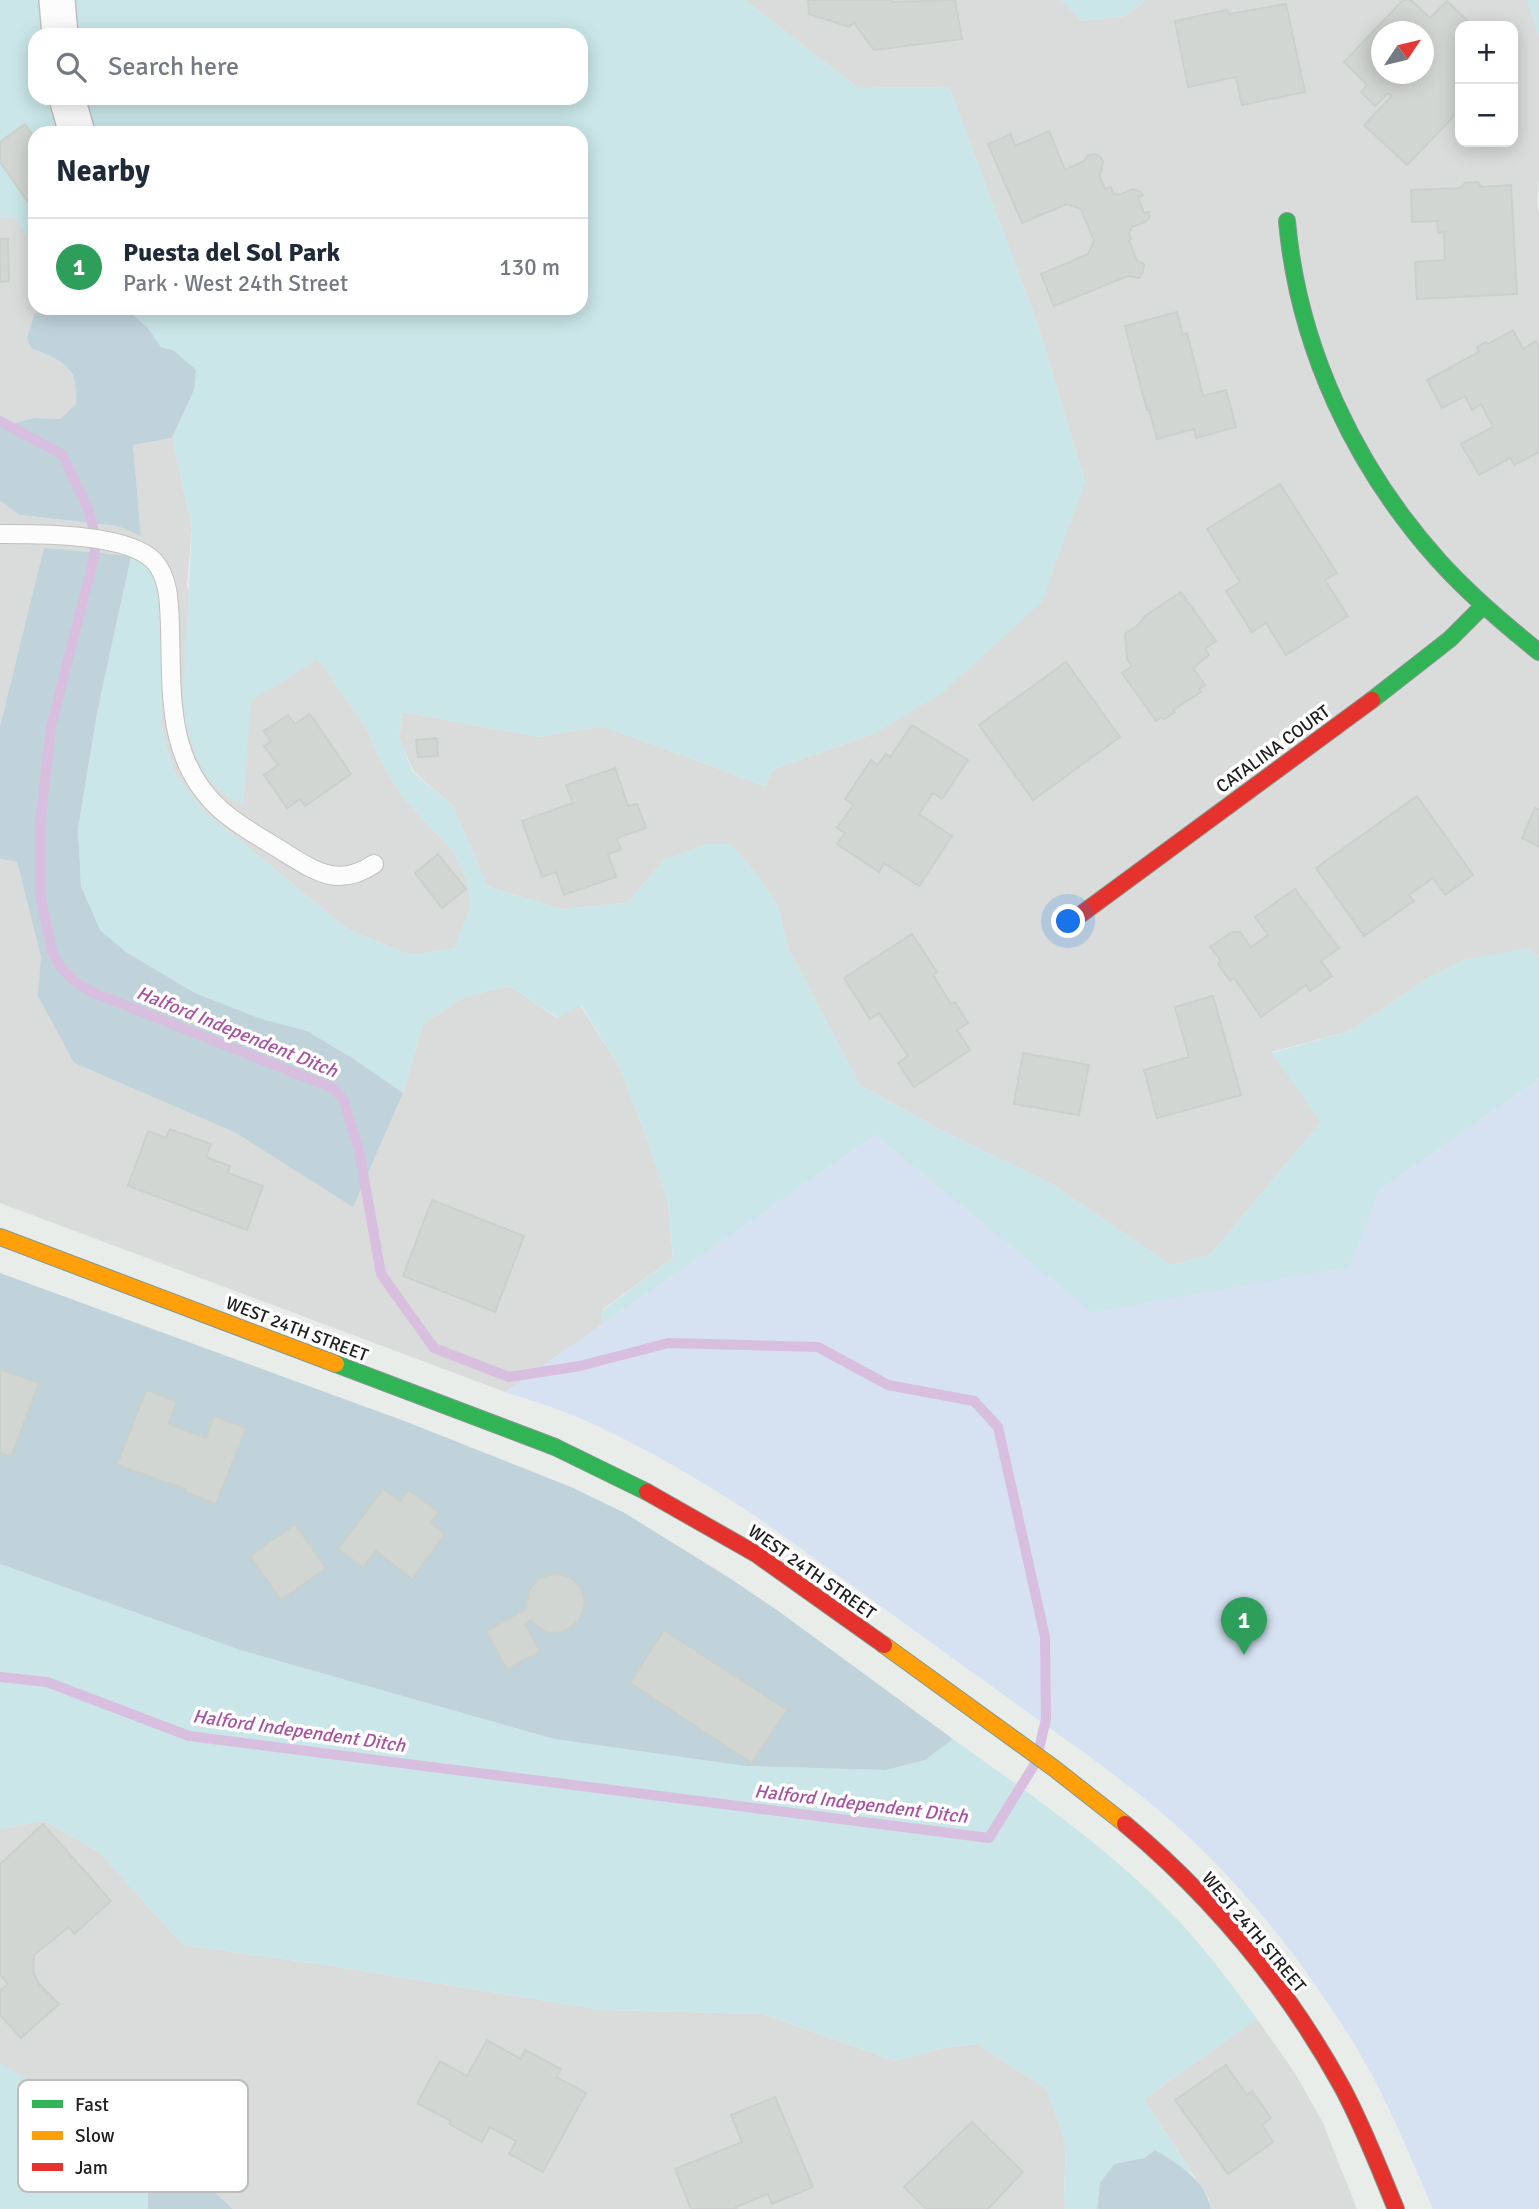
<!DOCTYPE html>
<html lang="en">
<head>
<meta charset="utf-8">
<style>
	:root { --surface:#fff; --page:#f2f2f3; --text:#1f2937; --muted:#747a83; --line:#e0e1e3; --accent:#666867 }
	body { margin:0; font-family:Signika,sans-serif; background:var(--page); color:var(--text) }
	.controls { position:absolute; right:21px; top:21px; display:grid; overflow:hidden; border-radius:14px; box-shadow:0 4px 18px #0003 }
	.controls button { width:63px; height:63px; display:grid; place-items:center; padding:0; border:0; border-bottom:2px solid var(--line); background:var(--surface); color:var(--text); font:35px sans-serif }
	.compass { position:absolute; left:1371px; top:21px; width:63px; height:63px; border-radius:50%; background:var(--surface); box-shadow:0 4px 18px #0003; rotate:55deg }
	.you { position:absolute; left:1069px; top:922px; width:24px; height:24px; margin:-18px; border:5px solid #fff; border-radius:50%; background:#1a73e8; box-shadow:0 0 0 10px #1a73e833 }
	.badge { display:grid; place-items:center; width:46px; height:46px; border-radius:50%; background:var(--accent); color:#fff; font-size:23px; font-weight:700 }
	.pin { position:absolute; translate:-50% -58px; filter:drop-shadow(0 2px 4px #0008) }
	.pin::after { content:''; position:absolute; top:37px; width:24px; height:21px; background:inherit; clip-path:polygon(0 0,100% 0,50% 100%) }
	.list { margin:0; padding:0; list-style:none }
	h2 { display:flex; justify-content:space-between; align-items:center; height:91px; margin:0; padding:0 28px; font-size:30px }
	h2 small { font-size:23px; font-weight:400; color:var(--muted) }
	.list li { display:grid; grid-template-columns:46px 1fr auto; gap:21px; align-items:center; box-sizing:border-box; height:98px; padding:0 28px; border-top:2px solid var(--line) }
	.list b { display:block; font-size:26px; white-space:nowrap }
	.list p { margin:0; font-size:23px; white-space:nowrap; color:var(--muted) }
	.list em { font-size:23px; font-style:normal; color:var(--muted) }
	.icon { flex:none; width:38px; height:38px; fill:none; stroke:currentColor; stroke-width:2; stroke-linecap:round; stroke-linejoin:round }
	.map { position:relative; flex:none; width:1539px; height:2209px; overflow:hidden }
	.search { position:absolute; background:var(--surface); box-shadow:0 4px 18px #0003; left:28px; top:28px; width:560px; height:77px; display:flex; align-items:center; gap:18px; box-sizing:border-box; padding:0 24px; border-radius:21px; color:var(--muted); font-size:26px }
	.panel { position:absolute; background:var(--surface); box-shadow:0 4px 18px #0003; left:28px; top:126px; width:560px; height:189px; border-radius:21px }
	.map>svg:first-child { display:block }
</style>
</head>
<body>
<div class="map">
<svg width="1539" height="2209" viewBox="0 0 1539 2209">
	<rect width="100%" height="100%" fill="#e9edea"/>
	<!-- built -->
	<g fill="#dadcdb" fill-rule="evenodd">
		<path d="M745,0H1060L1082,21L1125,16L1146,0H1527L1532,12L1539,38V179L1537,201L1539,214V957L1529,948L1431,976L1350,1031L1272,1052L1321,1122L1210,1255L1171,1265L1050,1183L939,1129L860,1085L788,948L778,906L759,877L738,852L665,859L627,903L560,909L487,886L453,806L414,772L399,739L403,712L539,737L603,726L765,786L773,769L876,733L1085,482L1039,328L949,87L858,88ZM1460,26H1513V142H1460ZM1382,32H1424V74H1382Z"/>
		<path d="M0,216L16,219L35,247V308H78L83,315L31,348L65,362L78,387L76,404L60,419L34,418L0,427Z"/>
		<path d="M172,438L192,527L187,584L220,790L243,805L250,701L318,659L367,729L382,763L405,800L452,850L467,880L471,906L455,948L410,955L349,930L205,812L176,775L167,750L162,727L160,609L155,573L3,718L0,727V501L20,515L117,526L141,536L133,445Z"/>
		<path d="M0,859L17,862L41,957L39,996L74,1063L236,1133L352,1206L403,1093L423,1024L464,997L510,986L557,1018L580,1005L620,1068L650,1147L668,1202L673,1258L602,1310L603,1324L505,1392L0,1203Z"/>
		<path d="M45,1821L99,1852L183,1945L332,1966L602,2010L763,2014L895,2061L943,2048L977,2044L1047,2089L1066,2145L1064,2198L1066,2209H233L197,2176L75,2109L0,2063V1829Z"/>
		<path d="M1257,2019L1295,2073L1323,2123L1357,2209H1211L1209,2199L1144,2099Z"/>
	</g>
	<!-- grass -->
	<g fill="#cae6e8" fill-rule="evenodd">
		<path d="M0,0H745L858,88L949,87L1039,328L1085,482L1042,602L941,694L876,733L773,769L765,786L603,726L539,737L403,712L399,739L413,772L453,806L487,886L560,909L627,903L665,859L707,844H728L738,852L759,877L778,906L788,948L860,1085L939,1129L1050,1183L1171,1265L1210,1255L1321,1122L1272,1053L1350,1031L1431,976L1466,959L1529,948L1539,957V1079L1380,1190L1349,1268L1092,1313L875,1135L603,1324L602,1311L673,1258L668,1202L650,1147L620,1068L581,1005L558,1018L510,986L464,997L423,1024L403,1093L354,1059L307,1031L259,1018L195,993L126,952L100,930L81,886L78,829L97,713L131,556L139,559L155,573L160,609L162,727L167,750L176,775L205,812L349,930L410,955L455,948L471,906L467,880L452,850L405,800L382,763L367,729L318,659L251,701L243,806C235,801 226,796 219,790C195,768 186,729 183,698L192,527L172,438L194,390L173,350L161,347L148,328L125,308H581V133H35V247L16,219L0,216ZM35,35H581V98H35Z"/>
		<path d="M1060,0H1146L1125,16L1082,21Z"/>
		<path d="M1527,0H1539V38Z"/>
		<path d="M0,1564L240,1650L554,1739L745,1766L886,1770L925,1760L953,1739C1024,1790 1096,1839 1158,1900C1195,1935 1227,1978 1257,2019L1144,2099L1193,2175L1155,2150L1144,2158L1114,2164L1100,2183L1097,2209H1066L1064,2198L1066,2145L1047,2089L977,2044L943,2048L895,2061L763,2014L602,2010L332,1966L183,1945L99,1852L45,1821L0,1829Z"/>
		<path d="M0,2063L127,2137L148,2179V2209H0Z"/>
	</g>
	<!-- forest -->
	<g fill="#c0d3da">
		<path d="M78,308H125L148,328L161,347L173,350L196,370L194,390L172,438L133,445L141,536L117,526L20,515L0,501V427L34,418L60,419L76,404C79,365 62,361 31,348L27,338L35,313L83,315Z"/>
		<path d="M44,548L131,556L97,713L78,829L81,886L100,930L126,952L195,993L259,1018L307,1031L354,1059L403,1093L353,1207L236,1133L74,1063L38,996L41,957L17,862L0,859V727Z"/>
		<path d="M0,1273L407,1422L571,1487L623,1512L728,1577L777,1610L953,1739L925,1760L886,1770L745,1766L554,1739L240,1650L0,1564Z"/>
		<path d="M127,2137L197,2176L233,2209H148V2179Z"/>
		<path d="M1155,2150C1179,2165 1205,2179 1211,2209H1097L1100,2183L1114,2164L1144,2158Z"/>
	</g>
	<!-- park -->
	<path fill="#d6e1f1" d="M1539,1079V2209H1433C1409,2154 1387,2098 1356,2047C1311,1973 1255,1900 1192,1840C1135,1786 1068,1742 1004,1695C920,1635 836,1573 751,1513C696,1478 637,1442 577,1417C554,1407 529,1400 505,1392L875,1135L1092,1312L1349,1267L1380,1190Z"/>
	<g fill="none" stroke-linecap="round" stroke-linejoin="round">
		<!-- stream -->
		<path stroke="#d8bedf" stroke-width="10" d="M0,421L63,455L89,512L96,539L94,558L51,727L40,825V893L52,952L60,966L74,981L92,992L335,1089L344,1101L359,1150L381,1274L434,1348L509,1377L580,1366L668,1343L818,1347L888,1385L974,1401L998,1427L1045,1637L1046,1719L1036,1762L989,1838L189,1736L47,1682L0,1677"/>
	</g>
	<!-- building -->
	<g fill="#d2d6d3" stroke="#cad0cb" stroke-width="2" fill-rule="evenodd">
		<path d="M808,0H891L893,2L955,0L962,39L874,50L854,23L849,27L809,14Z"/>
		<path d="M1403,0H1411L1430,18L1447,1L1473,26H1460V110L1407,165L1364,125L1392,96L1388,93L1375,106L1361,92L1367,85L1344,62ZM1382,32H1424V74H1382Z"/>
		<path d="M1286,4L1305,92L1242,105L1236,77L1188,87L1175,21L1227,10L1229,14Z"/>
		<path d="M25,124L35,138V212L0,162V142Z"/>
		<path d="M1049,131L1065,170L1084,161L1088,155L1096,154L1100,157L1103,162L1100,177L1105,189L1111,187L1113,193L1119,195L1133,189L1141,192L1143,195L1138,197L1144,213L1149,212L1150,217L1147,221L1132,227L1129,233L1131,239L1129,240L1137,261L1144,264L1143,272L1139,278L1128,276L1054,306L1041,274L1088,254L1094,241L1081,209L1067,204L1022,223L988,144L1011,134L1015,146Z"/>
		<path d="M1478,182L1481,187L1511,185L1517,294L1417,299L1415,262L1445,260L1444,232L1438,233L1437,221L1412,222L1411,190L1460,188L1465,183Z"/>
		<path d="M0,239H8L9,281L0,282Z"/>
		<path d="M1177,312L1183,335L1187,333L1203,396L1226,390L1236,427L1196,438L1194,429L1157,439L1149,410H1147L1125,326Z"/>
		<path d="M1513,330L1523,349L1536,341L1539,347V452L1514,465L1510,458L1479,475L1461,444L1493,427L1481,404L1472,410L1465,396L1442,408L1427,380L1479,352L1477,347L1486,342L1488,344Z"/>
		<path d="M1280,484L1337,573L1325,580L1348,616L1286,655L1266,623L1252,632L1226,591L1240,582L1207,529Z"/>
		<path d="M1181,592L1216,641L1205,649L1209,655L1193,668L1205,685L1199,689L1201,692L1173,710L1175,712L1164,719L1162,717L1156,721L1122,673L1132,666L1127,659L1125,634L1138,625L1145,616Z"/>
		<path d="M1066,662L1120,737L1033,800L979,725Z"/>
		<path d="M310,714L351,774L305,806L300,799L287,808L264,775L278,765L264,746L271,741L264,731L288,715L295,724Z"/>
		<path d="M912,725L968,760L942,799L933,793L919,814L952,836L919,886L884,863L879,872L837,844L845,833L837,828L853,805L845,799L871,760L878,765L886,754L890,757Z"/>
		<path d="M437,738L438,756L418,757L416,740Z"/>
		<path d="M615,768L628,806L637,804L646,828L617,838L621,850L608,854L616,877L564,895L556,872L542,877L522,821L573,803L566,785Z"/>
		<path d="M1417,796L1473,875L1445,895L1433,878L1409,895L1414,901L1364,936L1316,868Z"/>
		<path d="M1535,808L1539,810V847L1522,838Z"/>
		<path d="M438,854L466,889L442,908L415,873Z"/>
		<path d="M1295,889L1339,948L1321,961L1332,976L1310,991L1306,985L1261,1017L1234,978L1230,981L1218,964L1221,961L1210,947L1232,932H1240L1251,947L1268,935L1255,917Z"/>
		<path d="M912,934L937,972L933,975L951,1004L955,1002L968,1023L957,1030L970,1050L914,1087L898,1063L908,1056L879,1013L870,1019L844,978Z"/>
		<path d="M1213,996L1241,1095L1157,1118L1144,1070L1189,1057L1175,1007Z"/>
		<path d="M1023,1053L1089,1065L1079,1115L1014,1104Z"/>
		<path d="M170,1129L211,1144L206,1157L230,1166L228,1173L263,1186L247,1230L128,1186L148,1131L166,1138Z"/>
		<path d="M432,1200L524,1236L495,1312L403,1276Z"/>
		<path d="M0,1369L39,1383L11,1457L0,1453Z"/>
		<path d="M146,1390L177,1401L169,1424L206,1438L214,1416L246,1428L216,1504L185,1492L186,1489L117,1465Z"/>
		<path d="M383,1489L400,1501L409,1490L439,1512L431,1523L445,1534L412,1579L376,1551L363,1568L338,1549Z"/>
		<path d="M295,1524L326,1568L281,1600L250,1556Z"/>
		<path d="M555,1573L570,1577L581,1587L585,1603L580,1620L565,1631L556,1633L547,1632L538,1627L531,1620L525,1624L540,1651L507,1670L486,1631L526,1609L528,1592L539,1578Z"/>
		<path d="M664,1630L787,1710L752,1763L630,1683Z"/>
		<path d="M43,1824L111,1901L74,1934L69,1927L34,1955L33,1971L39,1984L59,2004L21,2038L0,2015V1991L8,1984L0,1975V1864Z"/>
		<path d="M487,2040L521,2059L525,2050L561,2069L556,2077L586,2093L543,2172L509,2154L516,2141L490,2127L482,2142L449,2124L451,2121L417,2103L440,2061L467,2076Z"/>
		<path d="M1226,2065L1247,2095L1252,2091L1271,2118L1262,2125L1273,2142L1228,2174L1175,2100Z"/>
		<path d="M775,2097L813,2187L772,2204L768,2194L736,2207L737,2209H691L675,2169L742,2142L731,2115Z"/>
		<path d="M972,2122L1023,2172L988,2209H926L904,2187Z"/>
	</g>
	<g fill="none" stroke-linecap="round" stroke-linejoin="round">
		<!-- lane casing -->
		<g stroke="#bfc1c0" stroke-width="20">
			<path id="lane" d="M0,534C37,534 128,533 154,561C170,579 169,605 170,627C172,694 166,761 221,810C240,827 265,840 287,854C318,873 340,887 374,864"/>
		</g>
		<!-- street casing -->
		<g stroke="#bfc1c0" stroke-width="38">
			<g id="street">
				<path d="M57,0L60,35"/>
				<path d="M67,98L77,133"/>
			</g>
		</g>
		<!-- fast casing -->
		<g stroke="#82978f" stroke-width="18">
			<g id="fast">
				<path d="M1287,221C1298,347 1355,468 1440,562C1470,595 1504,624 1539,652"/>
				<path d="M1372,700L1450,639L1483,606"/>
				<path d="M336,1364L555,1447L647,1492"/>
			</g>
		</g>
		<!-- slow casing -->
		<g stroke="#82978f" stroke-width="18">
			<g id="slow">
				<path d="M0,1237L336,1364"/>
				<path d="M884,1645L1055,1769L1125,1824"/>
			</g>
		</g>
		<!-- jam casing -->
		<g stroke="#82978f" stroke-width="18">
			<g id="jam">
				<path d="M1080,915L1372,700"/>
				<path d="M647,1492L756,1554L884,1645"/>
				<path d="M1125,1824C1212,1897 1287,1987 1342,2087C1363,2126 1379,2168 1396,2209"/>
			</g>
		</g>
		<!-- lane -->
		<use href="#lane" stroke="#fcfcfc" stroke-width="18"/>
		<!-- street -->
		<use href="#street" stroke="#fcfcfc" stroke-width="35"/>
		<!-- fast -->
		<use href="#fast" stroke="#30b455" stroke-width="16"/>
		<!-- slow -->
		<use href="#slow" stroke="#ff9f0a" stroke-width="16"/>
		<!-- jam -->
		<use href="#jam" stroke="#e5322d" stroke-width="16"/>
	</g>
	<g text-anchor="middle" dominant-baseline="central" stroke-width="7" stroke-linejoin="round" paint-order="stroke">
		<!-- street labels -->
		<g font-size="18" fill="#202020" stroke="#fff">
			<text transform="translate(1273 749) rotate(-36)">CATALINA COURT</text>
			<text transform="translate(297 1329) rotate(21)">WEST 24TH STREET</text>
			<text transform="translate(812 1572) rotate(35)">WEST 24TH STREET</text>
			<text transform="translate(1254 1932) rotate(50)">WEST 24TH STREET</text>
		</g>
		<!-- water labels -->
		<g font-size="19" font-style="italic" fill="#a952a1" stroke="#fff">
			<text transform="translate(237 1032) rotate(22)">Halford Independent Ditch</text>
			<text transform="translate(299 1731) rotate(8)">Halford Independent Ditch</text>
			<text transform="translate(861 1804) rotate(7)">Halford Independent Ditch</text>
		</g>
	</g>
	<!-- legend -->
	<rect x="18" y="2080" width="230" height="112" rx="10" fill="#fff" stroke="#bcbcbc" stroke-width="2"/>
	<rect x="32" y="2100" width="31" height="8" fill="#30b455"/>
	<rect x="32" y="2131" width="31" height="9" fill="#ff9f0a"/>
	<rect x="32" y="2163" width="31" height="8" fill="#e5322d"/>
	<g font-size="19" fill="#202020">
		<text x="75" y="2111">Fast</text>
		<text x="75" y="2142">Slow</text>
		<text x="75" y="2174">Jam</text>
	</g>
</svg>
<div class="controls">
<button>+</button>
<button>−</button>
</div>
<svg class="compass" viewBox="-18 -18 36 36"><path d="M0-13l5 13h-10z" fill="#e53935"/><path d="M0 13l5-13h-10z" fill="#747a83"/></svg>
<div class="you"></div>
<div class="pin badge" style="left:1244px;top:1655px;background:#2e9e5b">1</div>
<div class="search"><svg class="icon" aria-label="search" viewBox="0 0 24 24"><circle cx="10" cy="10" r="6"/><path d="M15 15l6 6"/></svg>Search here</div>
<section class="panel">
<h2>Nearby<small></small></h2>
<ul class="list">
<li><span class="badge" style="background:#2e9e5b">1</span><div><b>Puesta del Sol Park</b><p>Park · West 24th Street</p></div><em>130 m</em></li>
</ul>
</section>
</div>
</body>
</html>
